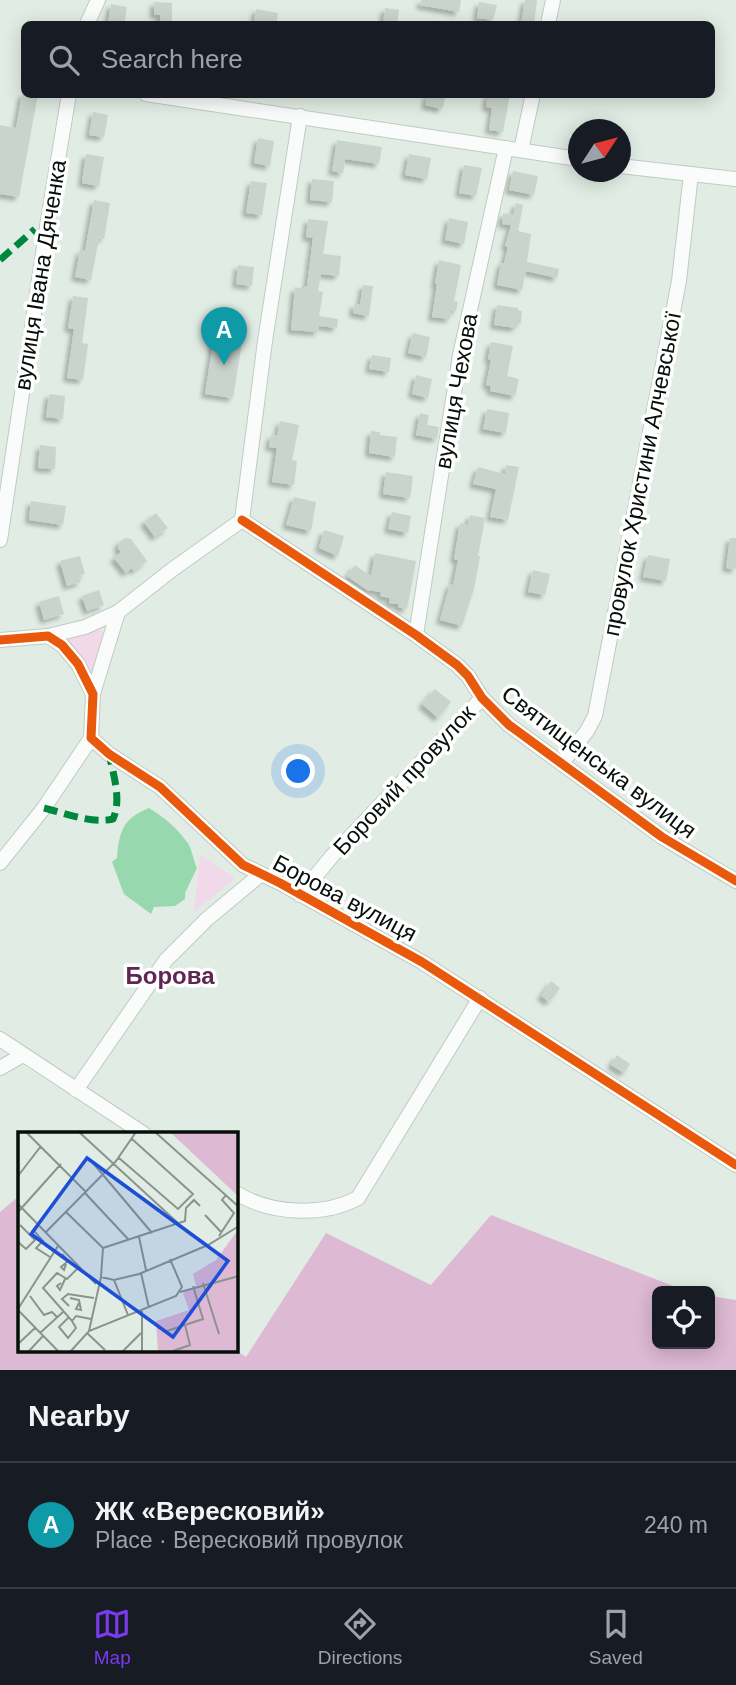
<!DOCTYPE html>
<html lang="en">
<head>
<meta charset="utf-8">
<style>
	:root { --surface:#171b24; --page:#20242c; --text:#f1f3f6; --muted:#9ea1a6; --line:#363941; --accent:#7c3aed }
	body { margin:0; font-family:Arial,sans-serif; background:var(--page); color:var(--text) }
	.controls { position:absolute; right:21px; bottom:21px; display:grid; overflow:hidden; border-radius:10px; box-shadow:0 4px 18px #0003 }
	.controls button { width:63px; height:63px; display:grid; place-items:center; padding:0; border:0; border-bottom:2px solid var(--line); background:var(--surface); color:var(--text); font:35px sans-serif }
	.compass { position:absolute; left:568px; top:119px; width:63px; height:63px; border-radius:50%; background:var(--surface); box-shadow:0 4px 18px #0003; rotate:54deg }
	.you { position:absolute; left:299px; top:772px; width:24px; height:24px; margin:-18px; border:5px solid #fff; border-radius:50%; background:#1a73e8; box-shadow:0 0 0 10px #1a73e833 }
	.badge { display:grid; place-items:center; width:46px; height:46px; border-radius:50%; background:var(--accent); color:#fff; font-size:23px; font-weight:700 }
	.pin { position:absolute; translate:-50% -58px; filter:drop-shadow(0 2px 4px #0008) }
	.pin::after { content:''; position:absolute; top:37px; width:24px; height:21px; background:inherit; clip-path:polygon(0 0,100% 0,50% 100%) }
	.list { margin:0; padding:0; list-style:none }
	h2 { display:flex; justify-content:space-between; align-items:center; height:91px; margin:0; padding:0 28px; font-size:30px }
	h2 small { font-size:23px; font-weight:400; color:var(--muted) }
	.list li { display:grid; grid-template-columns:46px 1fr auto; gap:21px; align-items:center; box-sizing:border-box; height:126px; padding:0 28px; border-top:2px solid var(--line) }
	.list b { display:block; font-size:26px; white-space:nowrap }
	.list p { margin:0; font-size:23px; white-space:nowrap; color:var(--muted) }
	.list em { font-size:23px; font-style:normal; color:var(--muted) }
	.icon { flex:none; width:38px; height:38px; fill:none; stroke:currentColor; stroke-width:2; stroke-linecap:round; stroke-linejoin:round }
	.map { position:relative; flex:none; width:736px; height:1370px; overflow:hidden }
	.search { position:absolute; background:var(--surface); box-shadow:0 4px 18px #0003; left:21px; right:21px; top:21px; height:77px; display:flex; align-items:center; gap:18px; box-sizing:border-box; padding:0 24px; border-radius:10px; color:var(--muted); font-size:26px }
	.sheet { height:217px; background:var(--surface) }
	nav { display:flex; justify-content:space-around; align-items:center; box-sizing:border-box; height:98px; border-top:2px solid var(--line); background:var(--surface); font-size:19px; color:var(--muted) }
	nav a { display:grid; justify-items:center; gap:4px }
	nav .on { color:var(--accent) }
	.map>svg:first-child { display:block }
</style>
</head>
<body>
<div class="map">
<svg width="736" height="1370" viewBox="0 0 736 1370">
	<defs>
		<filter id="shadow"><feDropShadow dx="-4" dy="4" stdDeviation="2" flood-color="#0004"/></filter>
	</defs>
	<rect width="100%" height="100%" fill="#e1ede4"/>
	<!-- green -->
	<g fill="#f2d9ea">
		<path d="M97,629L107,634L95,679L64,639Z"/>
		<path d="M200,854L235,879L194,912Z"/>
	</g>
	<!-- forest -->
	<path fill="#ddb9d3" d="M19,1196V1351L236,1350L246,1357L326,1233L431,1285L491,1215L686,1291H657V1344H710V1296L736,1300V1370H0V1212Z"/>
	<!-- water -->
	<path fill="#98d8ae" d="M149,808C166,819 175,826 187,842C192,848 193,860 197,868L185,893V899L175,906L154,907L151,914L124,894L112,862L117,858C119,832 123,818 149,808Z"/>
	<!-- building -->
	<g fill="#c9d4cc" filter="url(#shadow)">
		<path d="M421,0H461L459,12L420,5Z"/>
		<path d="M525,0H537L534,24H521Z"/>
		<path d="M154,2L172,3V22H160V15H154Z"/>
		<path d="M479,2L497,5L493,20L477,18Z"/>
		<path d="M111,4L127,7L124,24H108Z"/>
		<path d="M385,8L399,10L397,24H383Z"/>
		<path d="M256,9L278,13L276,24H254Z"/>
		<path d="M22,94H38L19,197L0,194V125L16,128Z"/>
		<path d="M428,94H446L442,109L425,105Z"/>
		<path d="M488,94H510L503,132L489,130L492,108L486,107Z"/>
		<path d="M93,112L108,115L104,137L89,135Z"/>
		<path d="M258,138L274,141L270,166L254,163Z"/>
		<path d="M337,140L382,147L379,164L345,159L343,173L332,171Z"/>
		<path d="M86,154L104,157L99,186L82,183Z"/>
		<path d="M409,154L431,158L427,179L405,175Z"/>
		<path d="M464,165L482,168L476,196L459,193Z"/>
		<path d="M513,171L538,176L534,195L509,190Z"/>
		<path d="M312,179L334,181L332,202L310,200Z"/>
		<path d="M251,181L267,183L262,215L246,213Z"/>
		<path d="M94,200L110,203L104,239L99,238L91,280L75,277L80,250L85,251Z"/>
		<path d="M516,203L523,205L518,231L531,234L527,262L559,269L557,278L526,271L522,290L497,285L501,263H504L508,247L505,246L511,225L502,224L503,213L513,215Z"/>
		<path d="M449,218L468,222L464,244L445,240Z"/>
		<path d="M308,219L328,221L323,254L341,256L339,276L321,274L318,291L323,292L319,316L338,319L337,328L319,326L318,332L291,330L295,287L304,289V286H307L313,238L306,237Z"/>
		<path d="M439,260L461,265L454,301L458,302L456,311L451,310L450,319L432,317L437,284H435Z"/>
		<path d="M238,265L254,267L252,286L236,284Z"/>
		<path d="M363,285L373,286L369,316L353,313L354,304L360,305Z"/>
		<path d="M73,296L88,298L82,343L88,344L83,380L67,378L74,329L68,328Z"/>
		<path d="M497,305L518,308V310L522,311L521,323H517L516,328L494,325Z"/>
		<path d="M215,331L243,336L233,398L205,394Z"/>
		<path d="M413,333L430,337L426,357L408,353Z"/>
		<path d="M491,342L513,346L507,376L519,379L515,396L490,391L491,386L486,385L491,360L488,359Z"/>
		<path d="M372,355L391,358L389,372L369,369Z"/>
		<path d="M416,375L432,379L428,398L412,394Z"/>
		<path d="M49,394L65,396L63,419L46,417Z"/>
		<path d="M487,409L509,413L506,433L483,429Z"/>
		<path d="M420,413L429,415L427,425L439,427L437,439L416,435Z"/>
		<path d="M280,421L299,425L292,460L297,461L294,485L272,482L277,448L269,447L271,435L277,436Z"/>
		<path d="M371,431L380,432V435L397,437L395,457L369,453Z"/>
		<path d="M40,445L56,447L55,469L38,468Z"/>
		<path d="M506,465L519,467L508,520L490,517L496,489L473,484L478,467L505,474Z"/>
		<path d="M386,472L413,476L410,498L383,494Z"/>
		<path d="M294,497L316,502L311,531L286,525Z"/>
		<path d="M31,501L66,506L63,525L29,520Z"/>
		<path d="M392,512L411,516L408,533L388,529Z"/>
		<path d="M156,513L168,528L155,537L144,522Z"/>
		<path d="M470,515L485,518L478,556H480L474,589L462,626L440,620L450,584L453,585L458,560L454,559L460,523L468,525Z"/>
		<path d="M324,530L344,536L338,556L319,548Z"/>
		<path d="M126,538L131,539L147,561L134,571L132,568L126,573L114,558L121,552L118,548L119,542Z"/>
		<path d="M730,538H736V569L726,568Z"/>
		<path d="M375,553L416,561L407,609L398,607V604L389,603L390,598L380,596L381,592L367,590L347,576L355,565L371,576Z"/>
		<path d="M648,555L670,559L666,581L643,577Z"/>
		<path d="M80,556L85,574L79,576L81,582L67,586L60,561Z"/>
		<path d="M533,570L550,574L545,595L528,592Z"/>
		<path d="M99,590L104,605L87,611L82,596Z"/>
		<path d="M59,596L64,614L44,620L39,602Z"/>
		<path d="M435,689L451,702L438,718L422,704Z"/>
		<path d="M551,981L560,988L549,1002L541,996Z"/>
		<path d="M617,1055L630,1064L624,1073L611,1065Z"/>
	</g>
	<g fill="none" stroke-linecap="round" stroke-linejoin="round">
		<!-- minor casing -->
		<g stroke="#c0cac2" stroke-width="16">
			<g id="minor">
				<path d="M87,24L98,0"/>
				<path d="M548,24L553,0"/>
				<path d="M146,94L578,159"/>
				<path d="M521,150L533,94"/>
				<path d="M620,166L736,179"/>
				<path d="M242,520L416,635L457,665L468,676L482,698L509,725L662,837L736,881"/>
				<path d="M242,520L265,341L300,116"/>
				<path d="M0,540L48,220L69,94"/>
				<path d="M416,635L460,355L506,148"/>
				<path d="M48,636L85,627L118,612L173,569L242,520"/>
				<path d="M0,640L48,636L62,645L78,664L93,694L91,738L109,754L160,787L243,865L280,883L422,962L736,1165"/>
				<path d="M93,694L118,612"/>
				<path d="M562,763L587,731L595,716L679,281L691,174"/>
				<path d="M0,863L44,808L91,738"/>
				<path d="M300,895L332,856L482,698"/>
				<path d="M0,1039L144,1134"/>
				<path d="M0,1068L23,1055"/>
				<path d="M76,1090L166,960L207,919L260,875"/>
				<path d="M236,1193C270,1214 323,1217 358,1198L480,998"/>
			</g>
		</g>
		<!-- minor -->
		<use href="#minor" stroke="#fafcfb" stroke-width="14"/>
		<!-- quiet -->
		<g stroke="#00873e" stroke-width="7" stroke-dasharray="14 7" stroke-linecap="butt">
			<path d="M0,260L35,229"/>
			<path d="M44,808C64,813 92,824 113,819C122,800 113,773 109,754"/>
		</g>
		<!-- cycleway casing -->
		<g stroke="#fff" stroke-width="13">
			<g id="cycleway">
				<path d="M242,520L416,635L457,665L468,676L482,698L509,725L662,837L736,881"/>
				<path d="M0,640L48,636L62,645L78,664L93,694L91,738L109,754L160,787L243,865L280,883L422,962L736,1165"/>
			</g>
		</g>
		<!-- cycleway -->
		<use href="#cycleway" stroke="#e8590c" stroke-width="9"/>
	</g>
	<g text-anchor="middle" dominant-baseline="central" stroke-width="7" stroke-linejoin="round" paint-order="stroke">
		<!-- street labels -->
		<g font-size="23" fill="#070f0a" stroke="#fff">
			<text transform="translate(40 275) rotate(-81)">вулиця Івана Дяченка</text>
			<text transform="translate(456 391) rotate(-80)">вулиця Чехова</text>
			<text transform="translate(642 474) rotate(-79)">провулок Христини Алчевської</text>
			<text transform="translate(599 762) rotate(37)">Святищенська вулиця</text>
			<text transform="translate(404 780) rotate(-47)">Боровий провулок</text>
			<text transform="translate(345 898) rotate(28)">Борова вулиця</text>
		</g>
		<!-- neighbourhood labels -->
		<g font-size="24" font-weight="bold" fill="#5e2650" stroke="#fff">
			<text x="170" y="975">Борова</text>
		</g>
	</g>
	<!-- overview -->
	<g transform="translate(18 1132)">
		<rect width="220" height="220" fill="#e1ede4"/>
		<path d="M152,0H220V64ZM220,98V220H140L138,189L171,178L165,161L178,154L175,142L198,128Z" fill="#ddb9d3"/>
		<path fill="none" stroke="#8a948d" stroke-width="2" d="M8,0L68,60M61,0L161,92M137,0L221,75M101,26L160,77L175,62L114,7M75,31L134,101M0,44L23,14M67,61L110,107M0,72L78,152M0,80L43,32M48,80L85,116M187,83L204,101M21,93L16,99L25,109L18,116L32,125M27,101L98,29L118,0M201,104L216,81L204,68L208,63M121,105L128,138M0,110L8,117L17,108L2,93M85,116L167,89L168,76L176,68L182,74M44,122L50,129L43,135L46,138L48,132M61,135L49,147L39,141L25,156L54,189L58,184L73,187M123,141L131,176M83,145L85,116M96,148L110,183M43,151L39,154L42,158L47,147M185,151L201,202M162,160L221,144M12,164L26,183L34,180L39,185M52,166L61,168L63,178L58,177L61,171M51,174L44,167L50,162L76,166M0,177L40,114M0,178L41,220M124,179V220M50,186L41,195L50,206L58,196L54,189M71,199L83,145L96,148L121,142L190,113L221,94M146,200L167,193M22,201L45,180M69,201L87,218M0,212L17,196M155,219L172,213L167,193L185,187L175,154M10,220L25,204M52,220L71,199L158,164L164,155L152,127M104,220L123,201"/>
		<path fill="#1d4ed8" fill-opacity="0.15" stroke="#1d4ed8" stroke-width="3.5" d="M69,26L210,129L155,205L13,102Z"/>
		<rect width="220" height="220" fill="none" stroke="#070f0a" stroke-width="3.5"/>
	</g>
</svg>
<div class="controls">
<button><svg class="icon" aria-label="locate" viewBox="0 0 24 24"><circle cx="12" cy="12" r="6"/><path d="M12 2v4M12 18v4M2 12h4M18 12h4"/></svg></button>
</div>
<svg class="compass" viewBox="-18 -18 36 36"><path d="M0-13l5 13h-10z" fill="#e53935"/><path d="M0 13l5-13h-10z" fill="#9ea1a6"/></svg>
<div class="you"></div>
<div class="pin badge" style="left:224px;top:365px;background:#0f9aa8">A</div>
<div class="search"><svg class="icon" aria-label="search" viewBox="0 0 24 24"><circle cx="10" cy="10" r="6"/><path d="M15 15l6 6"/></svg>Search here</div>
</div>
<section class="sheet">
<h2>Nearby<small></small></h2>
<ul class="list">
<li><span class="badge" style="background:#0f9aa8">A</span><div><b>ЖК «Вересковий»</b><p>Place · Вересковий провулок</p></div><em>240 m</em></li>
</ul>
</section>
<nav>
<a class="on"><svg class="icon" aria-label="map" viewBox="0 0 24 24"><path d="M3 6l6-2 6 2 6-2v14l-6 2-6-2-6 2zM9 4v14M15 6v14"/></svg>Map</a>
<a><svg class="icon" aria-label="directions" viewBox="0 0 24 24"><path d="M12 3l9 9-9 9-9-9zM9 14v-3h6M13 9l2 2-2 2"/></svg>Directions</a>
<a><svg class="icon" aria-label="saved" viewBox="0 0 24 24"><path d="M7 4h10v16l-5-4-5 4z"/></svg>Saved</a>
</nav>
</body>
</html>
